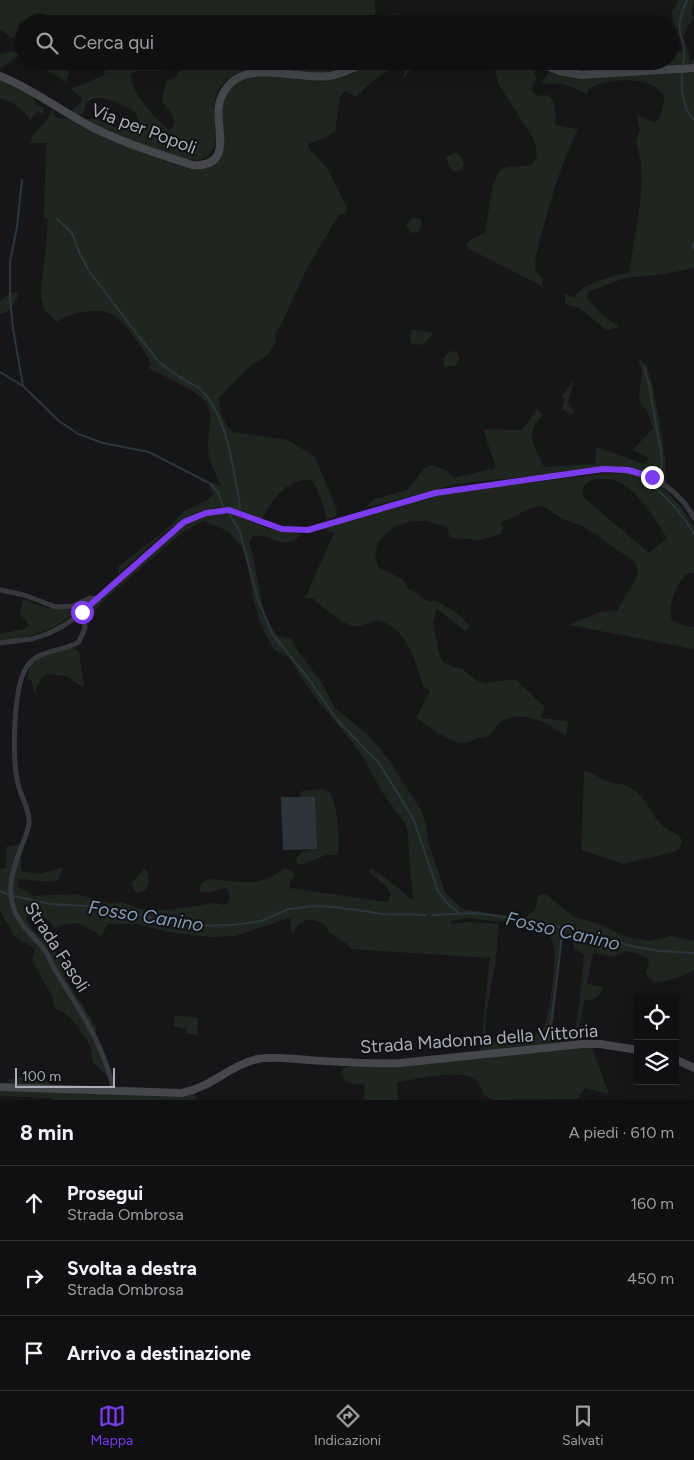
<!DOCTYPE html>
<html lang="it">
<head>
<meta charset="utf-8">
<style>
	:root { --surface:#101012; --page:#19191b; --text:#f1f3f6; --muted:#9c9d9f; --line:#303032; --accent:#7c3aed }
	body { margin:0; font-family:Figtree,sans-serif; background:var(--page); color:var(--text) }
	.controls { position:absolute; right:15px; bottom:15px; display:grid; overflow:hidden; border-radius:0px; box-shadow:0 5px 20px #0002 }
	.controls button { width:45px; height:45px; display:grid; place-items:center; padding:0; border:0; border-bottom:1px solid var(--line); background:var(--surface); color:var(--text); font:25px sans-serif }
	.scale { position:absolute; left:15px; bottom:12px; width:100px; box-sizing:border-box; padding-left:5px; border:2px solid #a8adb8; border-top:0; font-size:14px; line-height:18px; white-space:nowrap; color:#a8adb8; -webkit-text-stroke:4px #111113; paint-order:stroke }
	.stop { position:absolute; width:15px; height:15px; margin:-11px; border:4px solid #7c3aed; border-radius:50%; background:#fff }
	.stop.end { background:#7c3aed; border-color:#fff; box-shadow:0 1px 5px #0008 }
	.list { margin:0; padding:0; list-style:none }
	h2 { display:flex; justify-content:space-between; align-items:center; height:65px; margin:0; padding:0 20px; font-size:21px }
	h2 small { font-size:16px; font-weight:400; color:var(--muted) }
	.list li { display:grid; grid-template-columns:32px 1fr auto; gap:15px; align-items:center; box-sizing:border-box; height:75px; padding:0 20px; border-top:1px solid var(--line) }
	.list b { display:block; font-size:19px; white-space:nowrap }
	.list p { margin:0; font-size:16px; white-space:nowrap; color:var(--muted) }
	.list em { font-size:16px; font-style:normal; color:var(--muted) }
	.icon { flex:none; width:28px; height:28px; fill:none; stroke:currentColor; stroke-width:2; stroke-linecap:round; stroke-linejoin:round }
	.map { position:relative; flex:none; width:694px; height:1100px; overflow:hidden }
	.search { position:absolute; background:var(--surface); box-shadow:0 5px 20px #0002; left:15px; right:15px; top:15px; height:55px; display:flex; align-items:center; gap:12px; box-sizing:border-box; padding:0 18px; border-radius:28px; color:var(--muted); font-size:19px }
	.sheet { height:290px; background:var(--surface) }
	nav { display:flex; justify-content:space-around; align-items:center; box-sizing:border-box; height:70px; border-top:1px solid var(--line); background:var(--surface); font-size:14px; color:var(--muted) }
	nav a { display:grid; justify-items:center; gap:2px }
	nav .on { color:var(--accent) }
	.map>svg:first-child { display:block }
</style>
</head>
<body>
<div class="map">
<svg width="694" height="1100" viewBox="0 0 694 1100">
	<rect width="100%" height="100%" fill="#161618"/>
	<!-- green -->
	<g fill="#1e261f" fill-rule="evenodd">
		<path d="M0,0H374L376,17L393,14L399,15L400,20L396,24H105L102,19L94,24H50L46,17L42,13H36L20,22L14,38L9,37L0,29Z"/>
		<path d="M679,0H694L691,13L693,19C676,41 688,38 690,61L694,60V64L585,73L568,69L561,63V61H670V54L682,51L683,47L673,21L672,12Z"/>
		<path d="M12,51L20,55L24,54V57L20,55L0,68V54Z"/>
		<path d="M32,61H63L69,73L66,82Z"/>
		<path d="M109,61H284C278,64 270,67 263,69C250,73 233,73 224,83C210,97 215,113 216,130C217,141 214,155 202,159C180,166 107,130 83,120C87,119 91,118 95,119C108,122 127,138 139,122L136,113C125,106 97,89 86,104C84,107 84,112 82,115L74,114L73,112L74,108L81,103L82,98L71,89L104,75ZM170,66L176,67L179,71L176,76L167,81L163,93L162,101C168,110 182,122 169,130C155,118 130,93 131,74L136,71H161L166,67Z"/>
		<path d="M299,61H342L345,67L322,73L291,71L290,66Z"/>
		<path d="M373,61H418L403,79L404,71L400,68C380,71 370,84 356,97L345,91L340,97L335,131L327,137L308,144L309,149L327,168L347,208L345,214H340L337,218L306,270L282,323L275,334L276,341L267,356L251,365L219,397C218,408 224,426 233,432L288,440L315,457L337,510L336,517L326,519C324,505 320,493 312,481C290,474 269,503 262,519C251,515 240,509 229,508C187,503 148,549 119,574L118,567L168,528L184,511L206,501L213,495L209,485L213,483L221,486C216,474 209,462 208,450C206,436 215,417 207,404C198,390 163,376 148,368L151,364L149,358C142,348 125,322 115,316C100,305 70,313 56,322L44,309L41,296L48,219L44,218L46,143H30L33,135L47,120L52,109L54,110V114L56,117L61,119L65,117C92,133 122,141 150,153C165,158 179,168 194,169C204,169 211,164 218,159C219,140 217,101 230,88C251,64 288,81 315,79C324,78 336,78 345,75C355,72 364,66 373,61Z"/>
		<path d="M493,61H526L531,63L537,79L532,87L533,92L538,96C557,91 556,112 555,125L578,129C558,170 547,212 536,256L535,269L543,280L542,286L469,249L466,245L471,239L485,233L493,184L501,169C519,162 545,176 534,140L498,83Z"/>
		<path d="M550,71L565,76L579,78L694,71V268L665,274L625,278L588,292L587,298C596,310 607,320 620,327L607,330L579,308L565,304V293L574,298C585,281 610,278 629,272L638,219L642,183L641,161L636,142L640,130L637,115L654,123C660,119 662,114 663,107C664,102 665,96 661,92C646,75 607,79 589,88L587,94C579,91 571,86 563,84C555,82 549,86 542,82Z"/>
		<path d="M0,78C12,85 33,90 36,105L44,108L43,114L37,112L28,123L29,117C20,108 12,101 0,98Z"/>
		<path d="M457,153L463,160L464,165L461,170L455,172L449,167L446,156Z"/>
		<path d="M416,218L421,220V227L417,232L411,233L406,226L411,219Z"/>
		<path d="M10,292L19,293C15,302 11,313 0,314V302Z"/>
		<path d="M412,329L434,333C426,341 423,348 411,343L410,337Z"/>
		<path d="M452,351L457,352L460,359L455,366L445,367C441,359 445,354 452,351Z"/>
		<path d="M638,358L647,366L653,387L664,449L667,482L665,483L643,472L614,467L458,484L365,508L374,499L407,490L424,469L432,465L446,470L454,478L496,468L483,429L522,430L537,409L543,415C523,435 534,444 544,467L595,464L596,447L644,464L649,458L633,450L653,428L646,409L641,405L639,398L642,372Z"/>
		<path d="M574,380L568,403L575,412L571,414L562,409L564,401L562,396Z"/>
		<path d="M610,473L636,474L651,481L662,487L681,507L694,526V573C691,573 689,573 686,575C677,581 664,614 674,622C680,626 688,626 694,627V649L569,625L600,612L617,610L636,579L638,571L635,562L583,526L564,520L546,508L541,506L531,508L501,523L503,526L501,534L480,540L453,538L449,536L447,527C440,525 432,522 424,521C407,519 382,529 376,548C374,554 377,561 378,567L402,579L409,589L429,602L434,600C448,606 460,615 470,626L465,631L437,609L433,622L439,653L442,661L447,665L462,669L478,681L486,683L515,679L545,707L541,718L568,721L566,736C549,724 524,709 502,721C496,724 493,734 486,737C483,738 481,737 478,738C474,740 468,743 463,743C449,742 428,726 416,718L430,691L423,687C417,664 407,628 380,621C371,619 362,628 354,626C341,624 323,606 312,598H305L334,533L322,528L436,494ZM596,479C602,479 607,479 612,480C636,485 655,520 667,538L649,553L583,497C580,486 588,482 596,479Z"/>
		<path d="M212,514H232L266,528L301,534C284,553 273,534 253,536L249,542C259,570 257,605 274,631C278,637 284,639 291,638L296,648L322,683L335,708L366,733L377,745L391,763L422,812L427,828L428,842L446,894L463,909L516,917H526L535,910L538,895L545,894L574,917L599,924L626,937L650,941L671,936L694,941V970C685,974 659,988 650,979C648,977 647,975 646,972L649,962L647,958L635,953L625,951L614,957L593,953L587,984L603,987C599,998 595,1000 584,1000L577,1040L481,1050L485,1000L490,958L351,949C346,941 339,940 332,934C328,932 328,928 325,925C318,919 304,918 298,925C296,928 294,932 292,935L290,918L235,936L212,937L168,932L137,924H109L106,927L102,936L78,923L65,924L55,929C48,918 42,914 28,913L26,918L33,930L59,956L65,971L63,974C73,994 89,1010 97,1031L92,1032L109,1079L92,1061L91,1047L75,1023L65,1013L55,1009L52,996L32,961L35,949L14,936L9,925L5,920L0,910V869L6,868V847L25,843L21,857V871L39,874L63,867L58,880L52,882L19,879L18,886L33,896L76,894L111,903L121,902L140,909L169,910L215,903L224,905L229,902L230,895L226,888L210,892H201L199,887L202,882L208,879C236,881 261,889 284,868L291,870L295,875L289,884L290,888L387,902L391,894L386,886L370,873V869L379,873L413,900L407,827L402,819L384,795L359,751L351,741L314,696L288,657L274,650L260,624L253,597L247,564L242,548L228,531L203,521L182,533L104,600L90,617L88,628C86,617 88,612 94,603L165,540L184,525L196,518ZM468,918L521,924L534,926L537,929L549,932C550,937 553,941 554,946C556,960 550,1020 542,1030C536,1036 524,1037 517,1039C506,1041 497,1043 487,1039C482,1026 493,977 496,960C497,948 498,936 499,924L469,922L451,924L450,921ZM555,933L572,937L574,949L584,954L578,1017L575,1028L567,1032L557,1030L553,1025L563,936Z"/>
		<path d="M23,599L46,608L77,606V610C56,631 29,638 0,641V634L24,629L29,625L20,614Z"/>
		<path d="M72,648L79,651L84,686L79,685L66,676L48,674L41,678L34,693L32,681L27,679L31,663L38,658Z"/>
		<path d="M584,771C594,773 600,779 609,782C614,784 620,783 624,785C643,790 647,808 658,821C665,830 676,831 682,840L680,848L674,852L623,864L581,850Z"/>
		<path d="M321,789C325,790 329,791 331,795C337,804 341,842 338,853L333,855H326L302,865L297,863L296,858C302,851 308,849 316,849L315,797H299L302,791Z"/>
		<path d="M144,869L147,870C150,881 151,891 137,893L133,888L132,883Z"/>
		<path d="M175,1015L198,1018L197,1036L186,1033L187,1029L173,1026Z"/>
		<path d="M584,1047L592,1048L609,1094L585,1088L578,1098L573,1099L494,1100C479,1096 484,1085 474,1079C458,1068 415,1080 397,1082L398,1100H364L365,1085C355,1084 344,1084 341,1073L343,1069L349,1066Z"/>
		<path d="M21,1077C31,1077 44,1076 51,1085L11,1083L7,1080Z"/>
		<path d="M0,1091L115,1094L163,1097L195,1094L197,1100H51L52,1098L0,1096Z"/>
	</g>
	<!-- water -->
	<path fill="#2c353c" d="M315,797L317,849L283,850L281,797Z"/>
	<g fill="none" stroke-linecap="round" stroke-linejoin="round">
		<!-- stream -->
		<g stroke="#2c353c" stroke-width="2">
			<path d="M683,63C686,51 682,43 680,31C678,21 683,9 687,0"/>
			<path d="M682,73C681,87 682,109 694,119"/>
			<path d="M22,180L17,227L10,262V299L13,329L23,386L59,421L78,434L103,443L149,452L211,484L218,492L223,506"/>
			<path d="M57,219L72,233L80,254L89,271L157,360C166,369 177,375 188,382C192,384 198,386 201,390C228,417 233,469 240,505L238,508"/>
			<path d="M693,248L694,243"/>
			<path d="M644,367L649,384L661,453L662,463L658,476"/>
			<path d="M0,372L23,386"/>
			<path d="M652,485C669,500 683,514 694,534"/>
			<path d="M229,513L240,532L258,600L273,635L308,678L338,721L379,763L413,818L438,891L448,904L460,914"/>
			<path d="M0,891L9,895"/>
			<path d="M13,896L51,904L105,907L188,926L233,925L261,921L289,909L314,906L336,907L383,914L426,915"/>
			<path d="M432,915L474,913L498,916L575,930L635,947L660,951L694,953"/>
			<path d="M549,1040L562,936"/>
		</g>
		<!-- street -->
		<g stroke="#37383d" stroke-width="5">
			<path d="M0,590L24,595L56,607L73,606L90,598L96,599"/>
			<path d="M82,613L85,628L79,642C63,652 37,649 26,668C13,689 12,759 18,784C21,797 30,810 29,823C28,831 25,838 22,845C13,868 5,890 16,914C23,929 35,937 44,949C49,957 52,965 57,973C82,1014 103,1043 114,1091"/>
			<path d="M0,643L32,639L47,634L63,626L82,613L184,522L206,513L229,510L282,529L308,530L435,493L603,469C643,471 674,481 694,518"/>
		</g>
		<!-- secondary -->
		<g stroke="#45474d" stroke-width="8">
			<path d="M534,61L560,71L581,75L694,68"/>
			<path d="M0,76C31,88 58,109 88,125C120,142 157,153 192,165C235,168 215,128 219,105C220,97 226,87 232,82C256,62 300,80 329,76C343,74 355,67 368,61"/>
			<path d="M675,1059L694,1068"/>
			<path d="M0,1087L182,1093C212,1087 230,1065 258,1059C274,1056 292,1059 308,1060C339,1062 369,1064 400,1063L582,1044H600L638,1050"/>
		</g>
	</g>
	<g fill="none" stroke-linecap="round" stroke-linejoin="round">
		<!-- route -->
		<path stroke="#7c3aed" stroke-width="6" d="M82,612L184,522L206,513L229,510L282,529L308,530L435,493L603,469L628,470L652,477"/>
	</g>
	<g text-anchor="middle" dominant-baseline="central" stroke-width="4" stroke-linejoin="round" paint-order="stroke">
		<!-- street labels -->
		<g font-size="18" fill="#a8adb8" stroke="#111113">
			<text transform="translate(144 129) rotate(21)">Via per Popoli</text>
			<text transform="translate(57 947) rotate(57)">Strada Fasoli</text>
			<text transform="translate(479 1039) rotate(-4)">Strada Madonna della Vittoria</text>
		</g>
		<!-- water labels -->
		<g font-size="19" font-style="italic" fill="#7f9bb3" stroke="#111113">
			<text transform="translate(146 916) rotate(9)">Fosso Canino</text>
			<text transform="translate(563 931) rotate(13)">Fosso Canino</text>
		</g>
	</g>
</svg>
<div class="controls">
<button><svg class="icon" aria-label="locate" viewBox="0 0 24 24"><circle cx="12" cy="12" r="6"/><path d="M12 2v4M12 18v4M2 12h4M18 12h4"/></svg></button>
<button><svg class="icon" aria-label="layers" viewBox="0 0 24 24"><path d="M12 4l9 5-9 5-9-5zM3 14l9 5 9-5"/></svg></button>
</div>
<div class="scale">100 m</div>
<div class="stop" style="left:82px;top:612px"></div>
<div class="stop end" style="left:652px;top:477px"></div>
<div class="search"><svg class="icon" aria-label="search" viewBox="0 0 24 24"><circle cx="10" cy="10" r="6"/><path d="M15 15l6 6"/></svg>Cerca qui</div>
</div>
<section class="sheet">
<h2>8 min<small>A piedi · 610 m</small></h2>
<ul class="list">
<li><svg class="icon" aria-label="ahead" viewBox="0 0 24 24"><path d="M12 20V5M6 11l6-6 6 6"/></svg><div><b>Prosegui</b><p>Strada Ombrosa</p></div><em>160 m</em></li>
<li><svg class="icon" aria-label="right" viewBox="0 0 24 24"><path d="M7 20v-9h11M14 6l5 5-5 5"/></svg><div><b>Svolta a destra</b><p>Strada Ombrosa</p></div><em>450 m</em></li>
<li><svg class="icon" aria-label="arrive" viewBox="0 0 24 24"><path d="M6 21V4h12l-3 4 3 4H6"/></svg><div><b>Arrivo a destinazione</b></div></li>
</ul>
</section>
<nav>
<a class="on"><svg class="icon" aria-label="map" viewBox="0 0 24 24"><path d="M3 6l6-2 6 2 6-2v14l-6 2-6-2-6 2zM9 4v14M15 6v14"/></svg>Mappa</a>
<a><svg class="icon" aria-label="directions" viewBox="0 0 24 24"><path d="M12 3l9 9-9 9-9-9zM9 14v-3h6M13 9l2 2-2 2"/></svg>Indicazioni</a>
<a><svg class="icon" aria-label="saved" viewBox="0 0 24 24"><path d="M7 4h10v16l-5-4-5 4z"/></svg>Salvati</a>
</nav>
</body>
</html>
